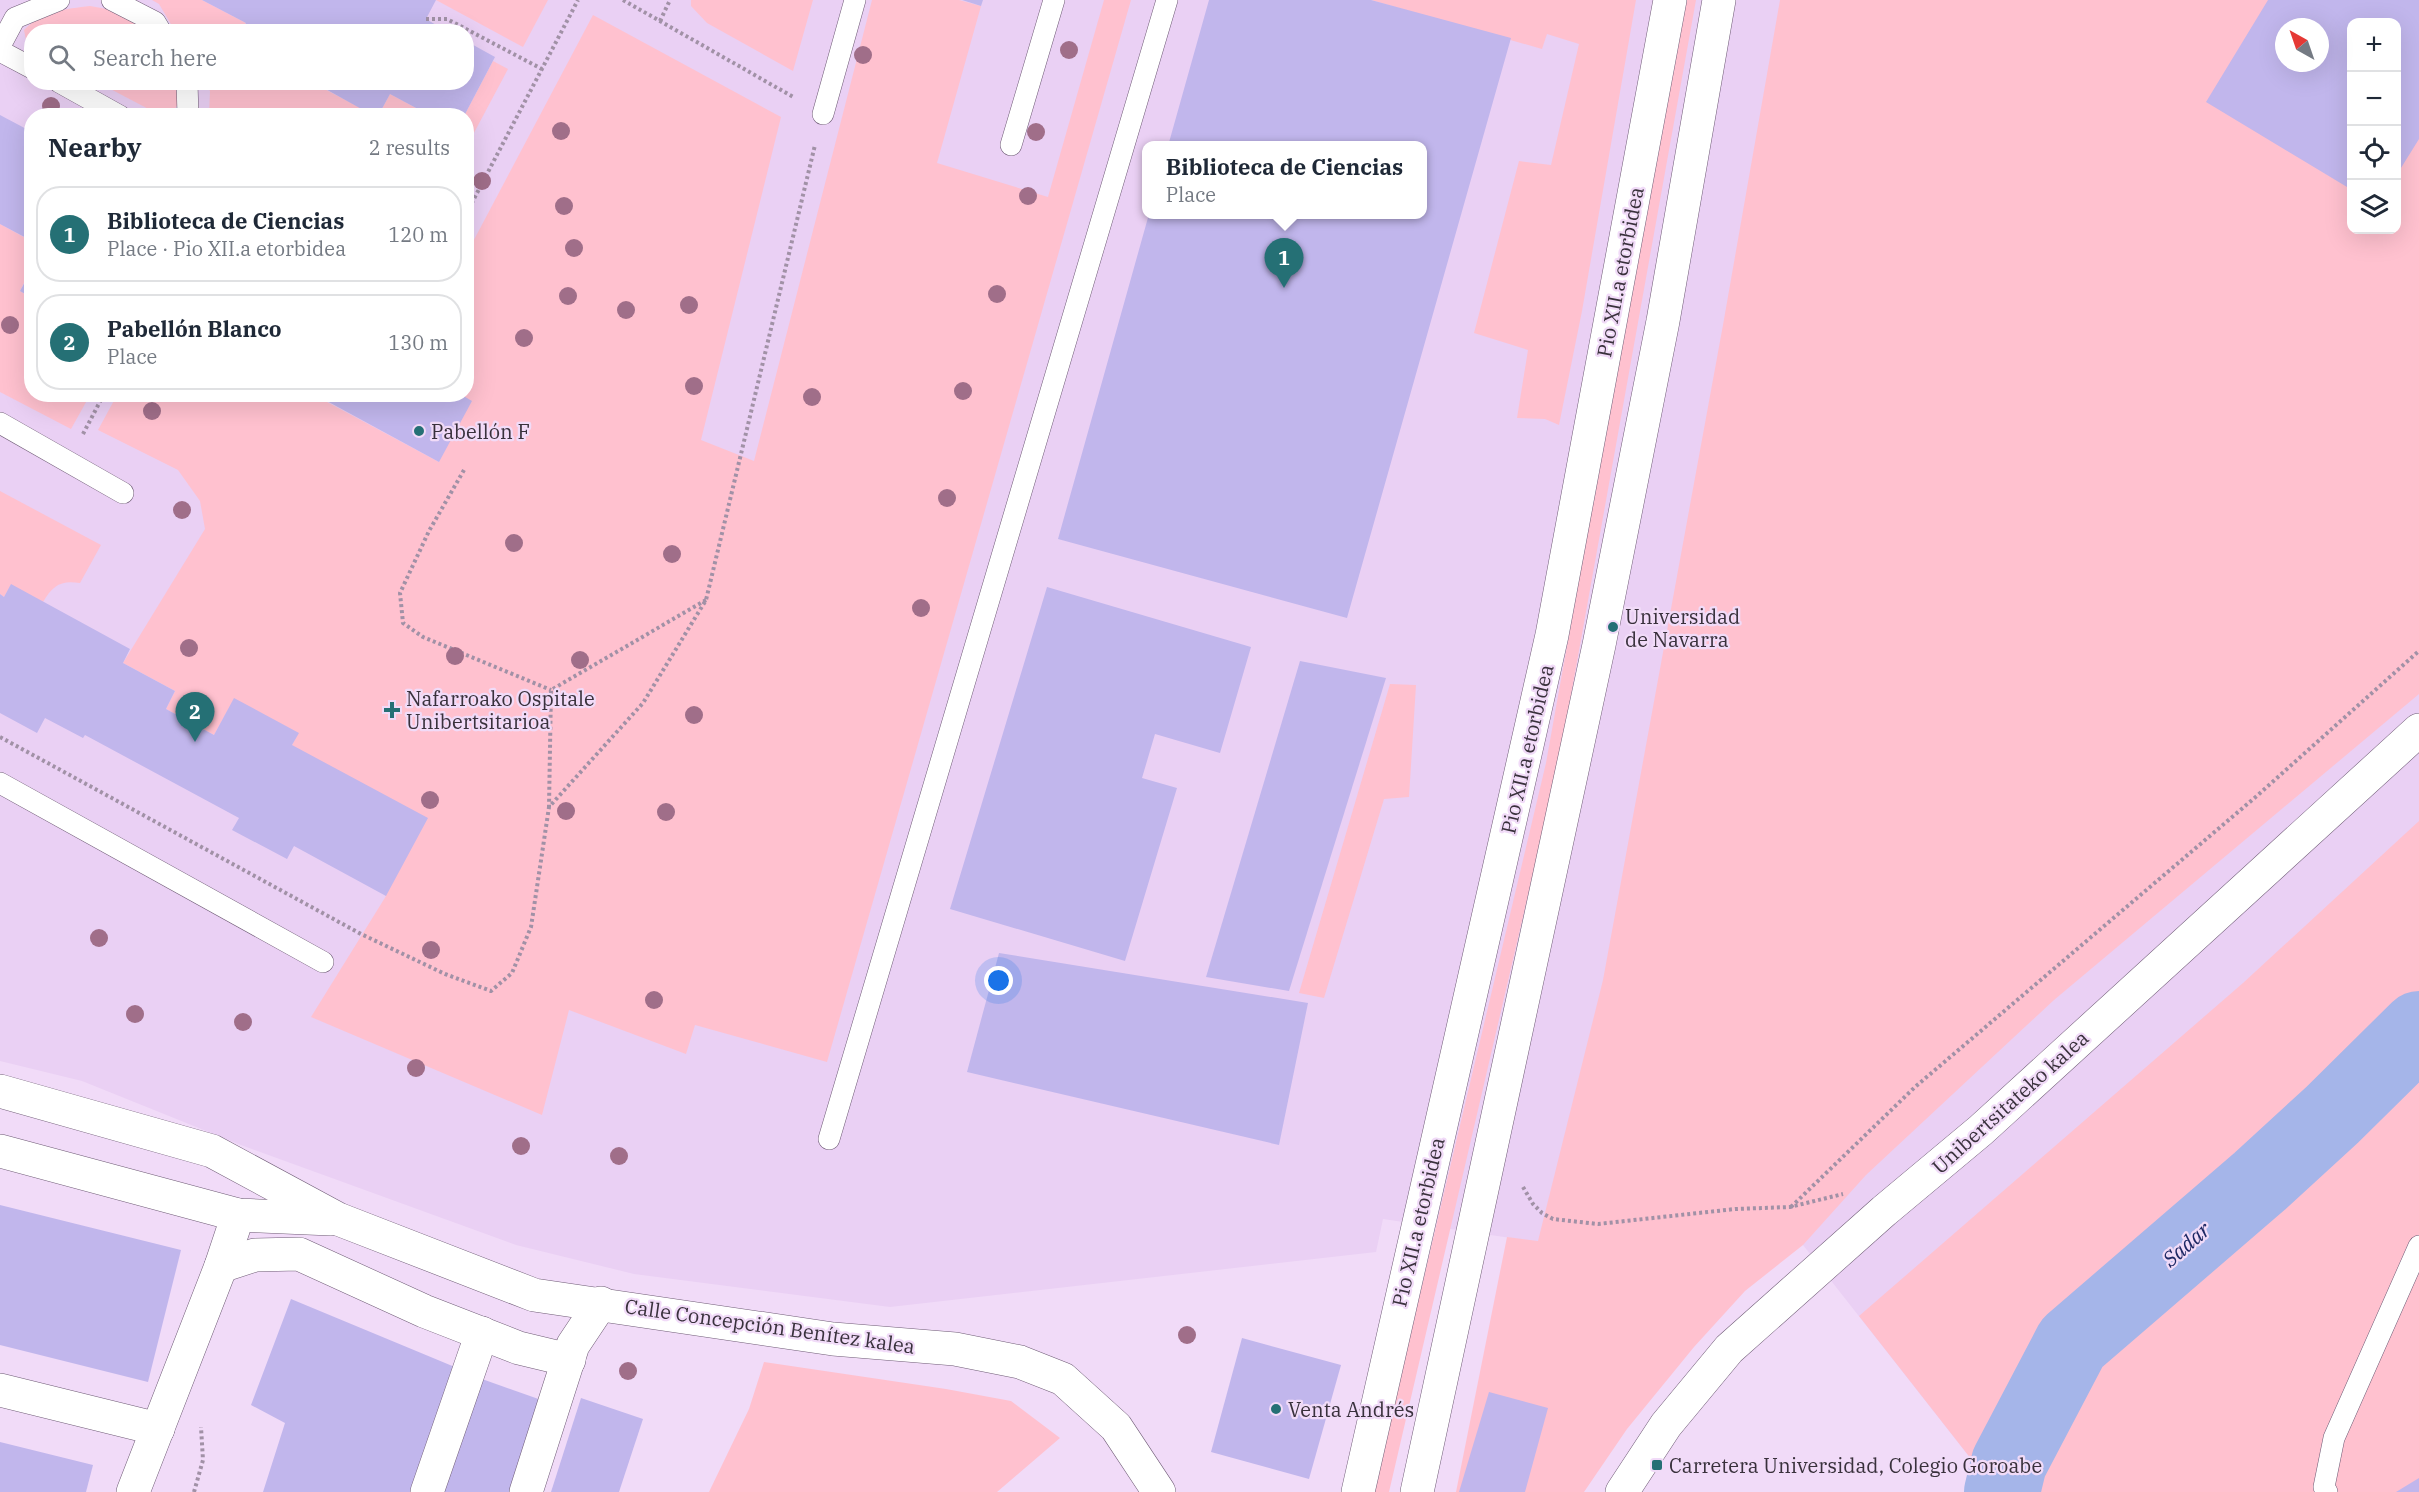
<!DOCTYPE html>
<html lang="en">
<head>
<meta charset="utf-8">
<style>
	:root { --surface:#fff; --page:#f2f2f3; --text:#1f2937; --muted:#747a83; --line:#e0e1e3; --accent:#257075 }
	body { margin:0; font-family:"IBM Plex Serif",serif; background:var(--page); color:var(--text) }
	.controls { position:absolute; right:18px; top:18px; display:grid; overflow:hidden; border-radius:12px; box-shadow:0 6px 24px #0002 }
	.controls button { width:54px; height:54px; display:grid; place-items:center; padding:0; border:0; border-bottom:2px solid var(--line); background:var(--surface); color:var(--text); font:30px sans-serif }
	.compass { position:absolute; left:2275px; top:18px; width:54px; height:54px; border-radius:50%; background:var(--surface); box-shadow:0 6px 24px #0002; rotate:320deg }
	.you { position:absolute; left:999px; top:981px; width:21px; height:21px; margin:-15px; border:4px solid #fff; border-radius:50%; background:#1a73e8; box-shadow:0 0 0 9px #1a73e833 }
	.badge { display:grid; place-items:center; width:39px; height:39px; border-radius:50%; background:var(--accent); color:#fff; font-size:20px; font-weight:700 }
	.pin { position:absolute; translate:-50% -50px; filter:drop-shadow(0 2px 3px #0008) }
	.pin::after { content:''; position:absolute; top:32px; width:21px; height:18px; background:inherit; clip-path:polygon(0 0,100% 0,50% 100%) }
	.popup { position:absolute; left:1142px; top:141px; width:285px; height:78px; box-sizing:border-box; display:grid; place-content:center; border-radius:12px; background:var(--surface); filter:drop-shadow(0 2px 4px #0005); font-size:20px; white-space:nowrap; color:var(--muted) }
	.popup b { font-size:22px; color:var(--text) }
	.popup::after { content:''; position:absolute; left:50%; top:100%; margin-left:-12px; border:12px solid transparent; border-top-color:var(--surface) }
	.list { margin:0; padding:0; list-style:none }
	h2 { display:flex; justify-content:space-between; align-items:center; height:78px; margin:0; padding:0 24px; font-size:26px }
	h2 small { font-size:20px; font-weight:400; color:var(--muted) }
	.list li { display:grid; grid-template-columns:39px 1fr auto; gap:18px; align-items:center; box-sizing:border-box; height:96px; margin:0 12px 12px; padding:0 12px; border:2px solid var(--line); border-radius:24px }
	.list b { display:block; font-size:22px; white-space:nowrap }
	.list p { margin:0; font-size:20px; white-space:nowrap; color:var(--muted) }
	.list em { font-size:20px; font-style:normal; color:var(--muted) }
	.icon { flex:none; width:33px; height:33px; fill:none; stroke:currentColor; stroke-width:2; stroke-linecap:round; stroke-linejoin:round }
	.map { position:relative; flex:none; width:2419px; height:1492px; overflow:hidden }
	.search { position:absolute; background:var(--surface); box-shadow:0 6px 24px #0002; left:24px; top:24px; width:450px; height:66px; display:flex; align-items:center; gap:15px; box-sizing:border-box; padding:0 21px; border-radius:24px; color:var(--muted); font-size:22px }
	.panel { position:absolute; background:var(--surface); box-shadow:0 6px 24px #0002; left:24px; top:108px; width:450px; height:294px; border-radius:24px }
	.map>svg:first-child { display:block }
</style>
</head>
<body>
<div class="map">
<svg width="2419" height="1492" viewBox="0 0 2419 1492">
	<rect width="100%" height="100%" fill="#f1dbf8"/>
	<!-- built -->
	<path fill="#ead0f4" fill-rule="evenodd" d="M0,0H2419V1492H1997L1803,1245L1752,1233L1538,1242L1383,1219L1376,1252L890,1307L634,1274L516,1245L241,1145L82,1081L0,1061ZM2352,22H2396V230H2352ZM2284,27H2320V63H2284ZM32,32H466V82H32ZM32,116H466V394H32ZM1146,146H1422V214H1146Z"/>
	<!-- green -->
	<g fill="#ffc1cf" fill-rule="evenodd">
		<path d="M152,0H202L246,23L241,31H175L159,4Z"/>
		<path d="M436,0H548L523,47Z"/>
		<path d="M691,0H813L793,71L707,23L691,6Z"/>
		<path d="M872,0H959L981,6L937,163L1048,197L1104,0H1131L827,1062L695,1025L686,1054L569,1010L542,1115L311,1017L386,896L292,745L298,733L234,699L214,735L166,709L175,691L123,663L205,529L200,501L178,470L98,430L117,395H314L439,462L460,395L466,394L467,253L593,15L781,117L701,440L754,461Z"/>
		<path d="M1371,0H1636L1582,311L1559,425L1545,419L1517,418L1528,350L1474,333L1519,161L1551,165L1579,44L1547,34L1542,49Z"/>
		<path d="M1683,0H1696L1559,762L1389,1492H1373L1546,763Z"/>
		<path d="M1780,0H2419V694L2054,1000L1866,1175L1803,1245L1745,1291L1694,1347L1627,1429L1584,1492H1456L1507,1237L1538,1241L1603,980L1723,325ZM2352,22H2396V230H2352ZM2284,27H2320V63H2284Z"/>
		<path d="M90,6C113,10 133,14 149,31L32,32L31,45L26,40L24,30C42,11 66,9 90,6Z"/>
		<path d="M493,61L508,69L467,146L466,116H464Z"/>
		<path d="M99,83H175L179,103L171,114H158Z"/>
		<path d="M205,83H313L374,115L241,116L231,110L227,115H209L210,91Z"/>
		<path d="M390,94L431,116H378Z"/>
		<path d="M0,224L31,241V269L20,291L31,298L32,394L90,395L71,429L0,392Z"/>
		<path d="M0,491L101,545L80,583C61,580 53,585 43,602L11,585L4,597L0,594Z"/>
		<path d="M1390,684L1416,685L1409,797L1384,799L1324,998L1299,993Z"/>
		<path d="M2419,821V1492H1997L1859,1316L2243,983Z"/>
		<path d="M764,1362L946,1389L1011,1401L1060,1438L997,1492H709L749,1409Z"/>
	</g>
	<g fill="none" stroke-linecap="round" stroke-linejoin="round">
		<!-- river -->
		<path stroke="#a5b5e9" stroke-width="76" d="M2002,1492L2009,1463L2072,1343L2260,1181L2332,1115L2419,1029"/>
	</g>
	<!-- building -->
	<g fill="#c1b6ec" fill-rule="evenodd">
		<path d="M202,0H436L426,19L448,32H241L246,23Z"/>
		<path d="M962,0H983L981,6Z"/>
		<path d="M1209,0H1371L1511,38L1347,618L1058,539L1149,214H1422V146H1168Z"/>
		<path d="M2268,0H2419V139L2396,176V22H2352V190L2206,102ZM2284,27H2320V63H2284Z"/>
		<path d="M466,41L495,57L464,116H431L390,94L378,116H374L313,82H466Z"/>
		<path d="M0,115L32,132V241L0,224Z"/>
		<path d="M32,269V298L20,291Z"/>
		<path d="M314,394H460L472,401L439,462Z"/>
		<path d="M11,584L130,649L123,663L175,691L166,709L214,735L234,698L299,733L292,745L428,818L386,896L294,846L287,859L232,830L239,818L85,735L83,738L45,718L37,733L0,713V594L4,597Z"/>
		<path d="M1047,587L1251,647L1220,753L1155,734L1142,778L1177,788L1125,961L950,909Z"/>
		<path d="M1300,661L1386,678L1289,991L1206,977Z"/>
		<path d="M999,953L1308,1003L1279,1145L967,1072Z"/>
		<path d="M0,1205L181,1250L148,1382L0,1345Z"/>
		<path d="M291,1299L462,1370L419,1492H263L285,1423L251,1405Z"/>
		<path d="M1242,1338L1341,1365L1309,1479L1211,1452Z"/>
		<path d="M482,1379L547,1402L515,1492H442Z"/>
		<path d="M1489,1392L1548,1408L1525,1492H1459Z"/>
		<path d="M581,1398L643,1419L619,1492H551Z"/>
		<path d="M0,1442L93,1465L86,1492H0Z"/>
		<path d="M2419,1478V1492H2396Z"/>
	</g>
	<g fill="none" stroke-linecap="round" stroke-linejoin="round">
		<!-- lane casing -->
		<g stroke="#6f5c76" stroke-width="22">
			<g id="lane">
				<path d="M112,0L155,22L161,32"/>
				<path d="M0,46L15,18L59,0"/>
				<path d="M0,51L32,68"/>
				<path d="M59,82L120,116"/>
				<path d="M187,82L188,116"/>
				<path d="M823,114L855,0"/>
				<path d="M1011,145L1054,0"/>
				<path d="M0,423L123,493"/>
				<path d="M0,783L323,962"/>
				<path d="M829,1139L1167,0"/>
				<path d="M2327,1492L2324,1487L2334,1438L2419,1246"/>
			</g>
		</g>
		<!-- street casing -->
		<g stroke="#6f5c76" stroke-width="34">
			<g id="street">
				<path d="M221,1266L255,1255L299,1254L424,1311L519,1348L569,1360"/>
				<path d="M0,1390L158,1429"/>
				<path d="M133,1492L221,1266L238,1215"/>
				<path d="M427,1492L482,1333"/>
				<path d="M526,1492L573,1345L601,1303"/>
				<path d="M1622,1492L1666,1425L1729,1349L1884,1211L1981,1130L2419,730"/>
			</g>
		</g>
		<!-- secondary casing -->
		<g stroke="#6f5c76" stroke-width="34">
			<g id="secondary">
				<path d="M0,1091L212,1151L338,1219L534,1295L833,1339L955,1349L1020,1362L1063,1379L1116,1427L1159,1492"/>
				<path d="M0,1151L238,1215L331,1219"/>
				<path d="M1358,1492L1552,635L1670,0"/>
				<path d="M1417,1492L1599,645L1663,321L1719,0"/>
			</g>
		</g>
		<!-- path -->
		<g stroke="#a191a6" stroke-width="4" stroke-dasharray="3 3" stroke-linecap="butt">
			<path d="M623,0L795,98"/>
			<path d="M426,19H447L542,69"/>
			<path d="M660,21L670,0"/>
			<path d="M466,214L578,0"/>
			<path d="M83,434L104,394"/>
			<path d="M464,470L429,531L400,593L403,623L423,637L551,690"/>
			<path d="M706,600L551,690L549,807L643,703L706,600L815,145"/>
			<path d="M0,737L361,934L445,974L491,991L512,973L531,927L549,807"/>
			<path d="M1523,1187L1533,1204L1542,1213L1553,1219L1598,1224L1735,1209L1790,1207L1843,1194"/>
			<path d="M1791,1207L1915,1087L2258,795L2419,651"/>
			<path d="M194,1492L203,1460L201,1427"/>
		</g>
		<!-- lane -->
		<use href="#lane" stroke="#fff" stroke-width="21"/>
		<!-- street -->
		<use href="#street" stroke="#fff" stroke-width="33"/>
		<!-- secondary -->
		<use href="#secondary" stroke="#fff" stroke-width="33"/>
	</g>
	<!-- trees -->
	<g fill="#a06e89">
		<circle cx="1069" cy="50" r="9"/>
		<circle cx="863" cy="55" r="9"/>
		<circle cx="51" cy="106" r="9"/>
		<circle cx="561" cy="131" r="9"/>
		<circle cx="1036" cy="132" r="9"/>
		<circle cx="482" cy="181" r="9"/>
		<circle cx="1028" cy="196" r="9"/>
		<circle cx="564" cy="206" r="9"/>
		<circle cx="574" cy="248" r="9"/>
		<circle cx="997" cy="294" r="9"/>
		<circle cx="568" cy="296" r="9"/>
		<circle cx="689" cy="305" r="9"/>
		<circle cx="626" cy="310" r="9"/>
		<circle cx="10" cy="325" r="9"/>
		<circle cx="524" cy="338" r="9"/>
		<circle cx="694" cy="386" r="9"/>
		<circle cx="963" cy="391" r="9"/>
		<circle cx="812" cy="397" r="9"/>
		<circle cx="152" cy="411" r="9"/>
		<circle cx="947" cy="498" r="9"/>
		<circle cx="182" cy="510" r="9"/>
		<circle cx="514" cy="543" r="9"/>
		<circle cx="672" cy="554" r="9"/>
		<circle cx="921" cy="608" r="9"/>
		<circle cx="189" cy="648" r="9"/>
		<circle cx="455" cy="656" r="9"/>
		<circle cx="580" cy="660" r="9"/>
		<circle cx="694" cy="715" r="9"/>
		<circle cx="430" cy="800" r="9"/>
		<circle cx="566" cy="811" r="9"/>
		<circle cx="666" cy="812" r="9"/>
		<circle cx="99" cy="938" r="9"/>
		<circle cx="431" cy="950" r="9"/>
		<circle cx="654" cy="1000" r="9"/>
		<circle cx="135" cy="1014" r="9"/>
		<circle cx="243" cy="1022" r="9"/>
		<circle cx="416" cy="1068" r="9"/>
		<circle cx="521" cy="1146" r="9"/>
		<circle cx="619" cy="1156" r="9"/>
		<circle cx="1187" cy="1335" r="9"/>
		<circle cx="628" cy="1371" r="9"/>
	</g>
	<!-- markers -->
	<g fill="#257075" stroke="#f1dbf8" stroke-width="2">
		<circle cx="419" cy="431" r="6"/>
		<circle cx="1613" cy="627" r="6"/>
		<path d="M389 701h6v6h6v6h-6v6h-6v-6h-6v-6h6z"/>
		<circle cx="1276" cy="1409" r="6"/>
		<rect x="1651" y="1459" width="12" height="12" rx="3"/>
	</g>
	<g text-anchor="middle" dominant-baseline="central" stroke-width="4.5" stroke-linejoin="round" paint-order="stroke">
		<!-- street labels -->
		<g font-size="20" fill="#39313c" stroke="#f1dbf8">
			<text transform="translate(1620 272) rotate(-79)">Pio XII.a etorbidea</text>
			<text transform="translate(1527 749) rotate(-77)">Pio XII.a etorbidea</text>
			<text transform="translate(2010 1102) rotate(-42)">Unibertsitateko kalea</text>
			<text transform="translate(1418 1222) rotate(-77)">Pio XII.a etorbidea</text>
			<text transform="translate(770 1326) rotate(8)">Calle Concepción Benítez kalea</text>
		</g>
		<!-- poi labels -->
		<g font-size="20" fill="#39313c" stroke="#f1dbf8" text-anchor="start">
			<text x="431" y="431">Pabellón F</text>
			<text x="1625" y="616">Universidad<tspan x="1625" dy="23">de Navarra</tspan></text>
			<text x="406" y="698">Nafarroako Ospitale<tspan x="406" dy="23">Unibertsitarioa</tspan></text>
			<text x="1288" y="1409">Venta Andrés</text>
			<text x="1669" y="1465">Carretera Universidad, Colegio Goroabe</text>
		</g>
		<!-- water labels -->
		<g font-size="21" font-style="italic" fill="#1c2763" stroke="#f1dbf8">
			<text transform="translate(2186 1244) rotate(-41)">Sadar</text>
		</g>
	</g>
</svg>
<div class="controls">
<button>+</button>
<button>−</button>
<button><svg class="icon" aria-label="locate" viewBox="0 0 24 24"><circle cx="12" cy="12" r="6"/><path d="M12 2v4M12 18v4M2 12h4M18 12h4"/></svg></button>
<button><svg class="icon" aria-label="layers" viewBox="0 0 24 24"><path d="M12 4l9 5-9 5-9-5zM3 14l9 5 9-5"/></svg></button>
</div>
<svg class="compass" viewBox="-18 -18 36 36"><path d="M0-13l5 13h-10z" fill="#e53935"/><path d="M0 13l5-13h-10z" fill="#747a83"/></svg>
<div class="you"></div>
<div class="pin badge" style="left:1284px;top:288px">1</div>
<div class="popup"><b>Biblioteca de Ciencias</b>Place</div>
<div class="pin badge" style="left:195px;top:742px">2</div>
<div class="search"><svg class="icon" aria-label="search" viewBox="0 0 24 24"><circle cx="10" cy="10" r="6"/><path d="M15 15l6 6"/></svg>Search here</div>
<section class="panel">
<h2>Nearby<small>2 results</small></h2>
<ul class="list">
<li><span class="badge">1</span><div><b>Biblioteca de Ciencias</b><p>Place · Pio XII.a etorbidea</p></div><em>120 m</em></li>
<li><span class="badge">2</span><div><b>Pabellón Blanco</b><p>Place</p></div><em>130 m</em></li>
</ul>
</section>
</div>
</body>
</html>
